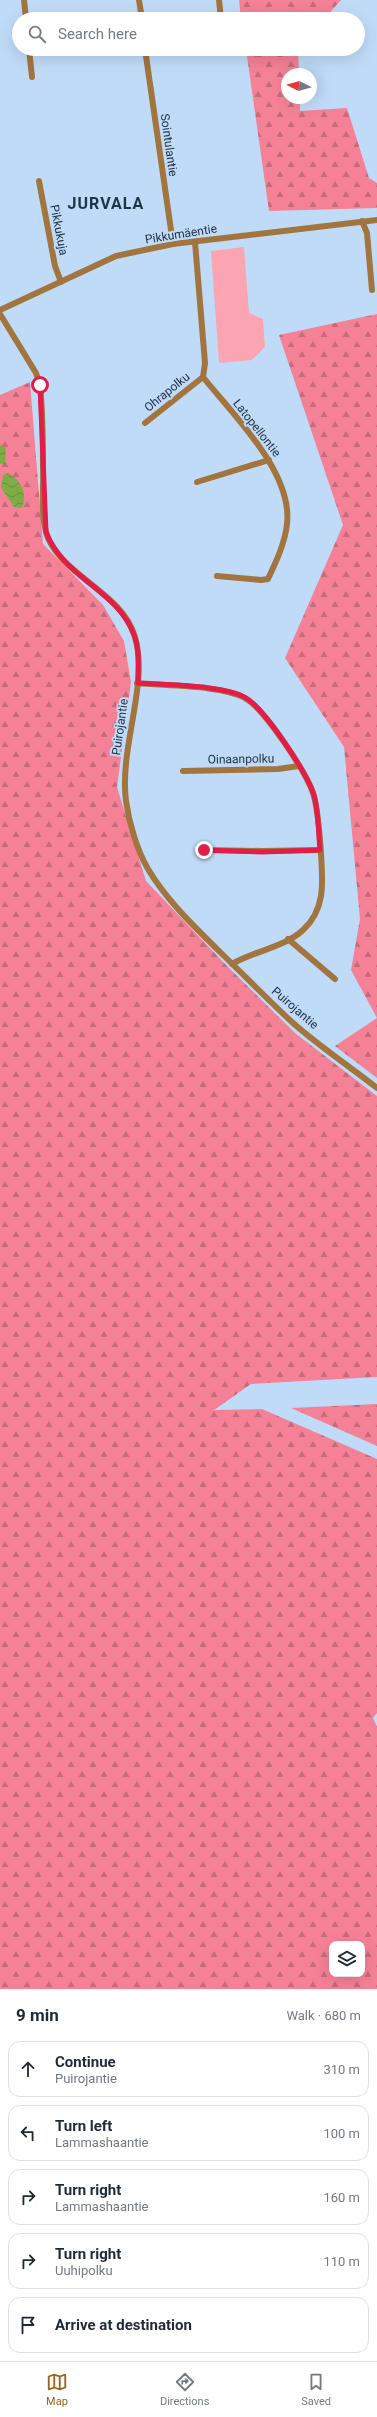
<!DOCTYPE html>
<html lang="en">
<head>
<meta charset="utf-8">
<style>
	:root { --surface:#fff; --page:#f2f2f3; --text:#1f2937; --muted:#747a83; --line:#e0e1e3; --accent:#99641b }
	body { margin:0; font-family:Roboto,sans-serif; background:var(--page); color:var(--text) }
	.controls { position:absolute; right:12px; bottom:12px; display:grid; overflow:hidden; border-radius:8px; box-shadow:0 4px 16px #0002 }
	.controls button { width:36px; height:36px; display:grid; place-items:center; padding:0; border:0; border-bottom:1px solid var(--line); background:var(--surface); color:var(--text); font:20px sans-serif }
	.compass { position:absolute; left:281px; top:68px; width:36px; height:36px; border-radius:50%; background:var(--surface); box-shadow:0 4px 16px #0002; rotate:275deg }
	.stop { position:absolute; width:12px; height:12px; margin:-9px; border:3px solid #e11d48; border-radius:50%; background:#fff }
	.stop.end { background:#e11d48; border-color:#fff; box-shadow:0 1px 4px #0008 }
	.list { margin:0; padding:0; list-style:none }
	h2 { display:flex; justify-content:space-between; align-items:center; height:52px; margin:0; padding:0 16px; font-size:17px }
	h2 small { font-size:13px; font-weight:400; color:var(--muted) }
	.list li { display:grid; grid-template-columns:26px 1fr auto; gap:12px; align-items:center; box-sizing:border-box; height:56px; margin:0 8px 8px; padding:0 8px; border:1px solid var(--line); border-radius:12px }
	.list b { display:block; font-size:15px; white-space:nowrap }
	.list p { margin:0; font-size:13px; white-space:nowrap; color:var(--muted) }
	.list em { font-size:13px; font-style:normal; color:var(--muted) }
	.icon { flex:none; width:22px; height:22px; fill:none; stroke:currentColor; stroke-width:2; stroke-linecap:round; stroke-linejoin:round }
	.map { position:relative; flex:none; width:377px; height:1989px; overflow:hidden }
	.search { position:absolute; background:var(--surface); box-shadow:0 4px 16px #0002; left:12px; right:12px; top:12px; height:44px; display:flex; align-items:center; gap:10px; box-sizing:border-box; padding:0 14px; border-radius:22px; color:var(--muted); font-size:15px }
	.sheet { height:372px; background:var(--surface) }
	nav { display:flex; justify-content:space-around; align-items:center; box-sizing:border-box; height:56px; border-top:1px solid var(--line); background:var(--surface); font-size:11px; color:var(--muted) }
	nav a { display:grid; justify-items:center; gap:2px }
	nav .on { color:var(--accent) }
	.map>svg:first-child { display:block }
</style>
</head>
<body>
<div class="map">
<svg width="377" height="1989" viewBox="0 0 377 1989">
	<defs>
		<pattern id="forest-firs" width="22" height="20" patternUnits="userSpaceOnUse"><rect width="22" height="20" fill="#f58196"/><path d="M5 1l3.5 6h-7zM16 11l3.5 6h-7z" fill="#c66a7c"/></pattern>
		<pattern id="water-waves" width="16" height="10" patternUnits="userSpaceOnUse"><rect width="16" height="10" fill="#7ead46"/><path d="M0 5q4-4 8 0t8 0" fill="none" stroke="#678d3c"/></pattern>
	</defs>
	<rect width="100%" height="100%" fill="#c0dbf8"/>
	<!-- green -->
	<path fill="#fca5b2" d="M244,247L249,313L263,319L265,347L252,360L219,363L211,251Z"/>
	<!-- forest -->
	<g fill="url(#forest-firs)" fill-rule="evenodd">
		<path d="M239,0H341L324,19H241Z"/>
		<path d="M246,49H298L299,74H287V98H300V111L347,108L369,178L377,183V208L269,211Z"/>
		<path d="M377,314V1018L351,970L360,919L344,747L285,658L343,525L279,335Z"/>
		<path d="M30,382L43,544L103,605L124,641L131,682L117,787L146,881L227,966L295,1033L377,1096V1377L251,1384L214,1410L262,1409L377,1459V1713L373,1718L377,1727V1989H0V395ZM332,1944H362V1974H332Z"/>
		<path d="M377,1018V1078L335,1046Z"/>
		<path d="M377,1404V1446L291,1408Z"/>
	</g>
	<!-- water -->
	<g fill="url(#water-waves)">
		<path d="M0,445L6,448L5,464L0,463Z"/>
		<path d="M8,473C21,480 28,494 22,508L14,507L1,488L3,475Z"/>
	</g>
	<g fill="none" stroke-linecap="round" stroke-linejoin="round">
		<!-- minor -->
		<g stroke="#a2753f" stroke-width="6">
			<path d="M24,0L26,19"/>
			<path d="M139,0L142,19"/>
			<path d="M219,0L221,19"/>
			<path d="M29,49L32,77"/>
			<path d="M145,49L173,244"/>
			<path d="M39,181L55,266L61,282"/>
			<path d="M362,221L367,233L372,290"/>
			<path d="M195,242L205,363L203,377C233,415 293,472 287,524C285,543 276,562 268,579L261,580L217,576"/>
			<path d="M0,310L116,256L173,244L377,220"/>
			<path d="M0,314L36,373L40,385C43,413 43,441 43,469C44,492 39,524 51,544C72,580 123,595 135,637C149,685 119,747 126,801C129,823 137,850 148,869C167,901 194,926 220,952C245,976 268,1000 293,1023C319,1046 349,1066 377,1088"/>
			<path d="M145,423L203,377"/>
			<path d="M197,482L269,460"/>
			<path d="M137,683C165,686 222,685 245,698C264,708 306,772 313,793C319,811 324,878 321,896C319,908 313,921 303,930C285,947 254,951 232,964"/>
			<path d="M183,771L278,769L299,766"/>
			<path d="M204,850L262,851L320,850"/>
			<path d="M288,939L335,979"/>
		</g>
	</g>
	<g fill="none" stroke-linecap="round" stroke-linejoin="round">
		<!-- route -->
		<path stroke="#e11d48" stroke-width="5" d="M40,385L46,532C64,579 117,589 134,635C140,650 138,667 138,683C163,685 226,685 246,698C266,711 304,769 313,792C319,809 318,831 320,850L262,852L204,850"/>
	</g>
	<g text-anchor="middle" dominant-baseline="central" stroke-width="4" stroke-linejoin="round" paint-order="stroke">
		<!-- street labels -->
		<g font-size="12" fill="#213346" stroke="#c0dbf8">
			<text transform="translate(169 145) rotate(82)">Sointulantie</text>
			<text transform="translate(59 230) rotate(79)">Pikkukuja</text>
			<text transform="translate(181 234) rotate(-9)">Pikkumäentie</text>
			<text transform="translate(167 392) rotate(-39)">Ohrapolku</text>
			<text transform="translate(257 428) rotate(52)">Latopellontie</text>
			<text transform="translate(120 727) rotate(-82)">Puirojantie</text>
			<text transform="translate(241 759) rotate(-1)">Oinaanpolku</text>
			<text transform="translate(295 1008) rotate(41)">Puirojantie</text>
		</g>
		<!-- district labels -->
		<g font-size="16" font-weight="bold" letter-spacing="1" fill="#213346" stroke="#c0dbf8">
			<text x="106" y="203">JURVALA</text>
		</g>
	</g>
</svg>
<div class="controls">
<button><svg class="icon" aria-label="layers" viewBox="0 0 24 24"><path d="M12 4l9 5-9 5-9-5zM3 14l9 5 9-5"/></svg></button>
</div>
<svg class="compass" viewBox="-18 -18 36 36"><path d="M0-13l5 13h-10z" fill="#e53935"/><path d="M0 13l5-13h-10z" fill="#747a83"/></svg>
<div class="stop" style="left:40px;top:385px"></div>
<div class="stop end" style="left:204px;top:850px"></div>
<div class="search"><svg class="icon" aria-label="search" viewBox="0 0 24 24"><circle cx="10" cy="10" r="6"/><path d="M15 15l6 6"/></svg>Search here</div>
</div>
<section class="sheet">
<h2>9 min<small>Walk · 680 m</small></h2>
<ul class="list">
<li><svg class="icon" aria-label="ahead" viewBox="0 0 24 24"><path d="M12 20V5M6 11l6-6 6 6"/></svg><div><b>Continue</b><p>Puirojantie</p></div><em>310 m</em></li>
<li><svg class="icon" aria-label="left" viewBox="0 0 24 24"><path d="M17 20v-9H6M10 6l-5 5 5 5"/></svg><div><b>Turn left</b><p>Lammashaantie</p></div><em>100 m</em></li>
<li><svg class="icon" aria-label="right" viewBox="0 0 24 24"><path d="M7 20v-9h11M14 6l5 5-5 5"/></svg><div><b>Turn right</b><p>Lammashaantie</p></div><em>160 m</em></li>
<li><svg class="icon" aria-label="right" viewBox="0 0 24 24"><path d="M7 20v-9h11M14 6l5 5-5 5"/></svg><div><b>Turn right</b><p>Uuhipolku</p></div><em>110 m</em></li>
<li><svg class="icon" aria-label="arrive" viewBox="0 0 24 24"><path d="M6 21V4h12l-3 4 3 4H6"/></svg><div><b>Arrive at destination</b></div></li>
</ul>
</section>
<nav>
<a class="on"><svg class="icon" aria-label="map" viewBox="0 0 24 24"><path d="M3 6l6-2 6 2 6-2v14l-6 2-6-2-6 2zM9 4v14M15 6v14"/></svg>Map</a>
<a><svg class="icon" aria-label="directions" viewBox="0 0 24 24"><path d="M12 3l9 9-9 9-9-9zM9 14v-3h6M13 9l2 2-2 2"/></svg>Directions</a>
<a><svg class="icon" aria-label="saved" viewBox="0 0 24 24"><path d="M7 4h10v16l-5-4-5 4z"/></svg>Saved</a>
</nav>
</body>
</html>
